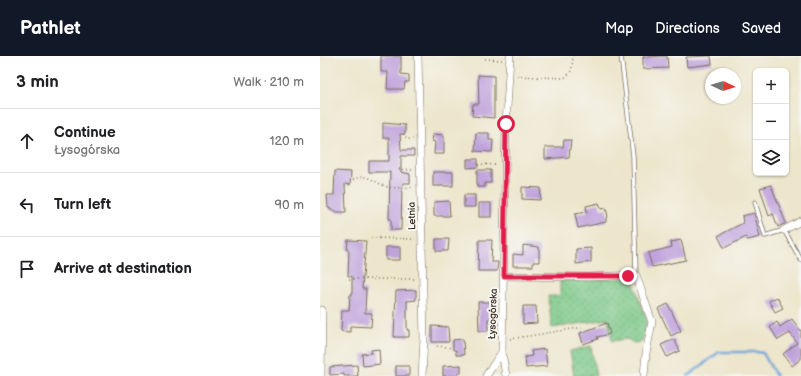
<!DOCTYPE html>
<html lang="en">
<head>
<meta charset="utf-8">
<style>
	:root { --surface:#fff; --page:#f2f2f2; --text:#202124; --muted:#757577; --line:#e0e0e0; --accent:#111827 }
	body { margin:0; font-family:"Balsamiq Sans",sans-serif; background:var(--page); color:var(--text) }
	.controls { position:absolute; right:12px; top:12px; display:grid; overflow:hidden; border-radius:6px; box-shadow:0 1px 3px #0004 }
	.controls button { width:36px; height:36px; display:grid; place-items:center; padding:0; border:0; border-bottom:1px solid var(--line); background:var(--surface); color:var(--text); font:20px sans-serif }
	.compass { position:absolute; left:385px; top:12px; width:36px; height:36px; border-radius:50%; background:var(--surface); box-shadow:0 1px 3px #0004; rotate:94deg }
	.stop { position:absolute; width:12px; height:12px; margin:-9px; border:3px solid #e11d48; border-radius:50%; background:#fff }
	.stop.end { background:#e11d48; border-color:#fff; box-shadow:0 1px 4px #0008 }
	.list { margin:0; padding:0; list-style:none }
	h2 { display:flex; justify-content:space-between; align-items:center; height:52px; margin:0; padding:0 16px; font-size:17px }
	h2 small { font-size:13px; font-weight:400; color:var(--muted) }
	.list li { display:grid; grid-template-columns:26px 1fr auto; gap:12px; align-items:center; box-sizing:border-box; height:64px; padding:0 16px; border-top:1px solid var(--line) }
	.list b { display:block; font-size:15px; white-space:nowrap }
	.list p { margin:0; font-size:13px; white-space:nowrap; color:var(--muted) }
	.list em { font-size:13px; font-style:normal; color:var(--muted) }
	.icon { flex:none; width:22px; height:22px; fill:none; stroke:currentColor; stroke-width:2; stroke-linecap:round; stroke-linejoin:round }
	.map { position:relative; flex:none; width:481px; height:320px; overflow:hidden }
	header { display:flex; align-items:center; gap:24px; box-sizing:border-box; height:56px; padding:0 20px; background:var(--accent); color:#fff }
	header strong { font-size:19px }
	nav { display:flex; gap:22px; margin-inline-start:auto; font-size:14px }
	main { display:flex }
	aside { flex:1; background:var(--surface) }
	.map>svg:first-child { display:block }
</style>
</head>
<body>
<header>
<strong>Pathlet</strong>
<nav><a>Map</a><a>Directions</a><a>Saved</a></nav>
</header>
<main>
<aside>
<h2>3 min<small>Walk · 210 m</small></h2>
<ul class="list">
<li><svg class="icon" aria-label="ahead" viewBox="0 0 24 24"><path d="M12 20V5M6 11l6-6 6 6"/></svg><div><b>Continue</b><p>Łysogórska</p></div><em>120 m</em></li>
<li><svg class="icon" aria-label="left" viewBox="0 0 24 24"><path d="M17 20v-9H6M10 6l-5 5 5 5"/></svg><div><b>Turn left</b></div><em>90 m</em></li>
<li><svg class="icon" aria-label="arrive" viewBox="0 0 24 24"><path d="M6 21V4h12l-3 4 3 4H6"/></svg><div><b>Arrive at destination</b></div></li>
</ul>
</aside>
<div class="map">
<svg width="481" height="320" viewBox="0 0 481 320">
	<defs>
		<pattern id="grass-dots" width="8" height="8" patternUnits="userSpaceOnUse"><rect width="8" height="8" fill="#79c786"/><path d="M2 2h.1M6 6h.1" fill="none" stroke="#64a26d" stroke-width="1.8" stroke-linecap="round"/></pattern>
	</defs>
	<rect width="100%" height="100%" fill="#f6f6f2"/>
	<filter id="ink" filterUnits="userSpaceOnUse"><feTurbulence type="fractalNoise" baseFrequency=".025" numOctaves="2"/><feDisplacementMap in="SourceGraphic" scale="8" xChannelSelector="R" yChannelSelector="G"/><feConvolveMatrix kernelMatrix="1 2 1 2 8 2 1 2 1" color-interpolation-filters="sRGB"/></filter>
	<filter id="wash" filterUnits="userSpaceOnUse"><feTurbulence type="fractalNoise" baseFrequency=".012" numOctaves="4" result="noise"/><feDisplacementMap in="SourceGraphic" scale="16" xChannelSelector="R" yChannelSelector="G"/><feGaussianBlur stdDeviation="0.9" result="paint"/><feColorMatrix in="noise" values="0 0 0 0 0 0 0 0 0 0 0 0 0 0 0 0 0 1.4 0 .05"/><feComposite in="paint" operator="in"/></filter>
	<g filter="url(#wash)">
		<rect width="100%" height="100%" fill="#ede6cc"/>
		<!-- grass -->
		<g fill="url(#grass-dots)" stroke="#5a7852">
			<path d="M308,222L313,225L327,265L322,286L314,287L307,283L292,285L288,263L232,272L228,240H240V225Z"/>
			<path d="M271,290L276,320H254L250,295Z"/>
		</g>
		<g fill="none" stroke-linecap="round" stroke-linejoin="round">
			<!-- stream -->
			<path stroke="#67a2d7" stroke-width="2.5" d="M368,320L399,296H437L443,297L456,320"/>
		</g>
		<g id="blocks">
			<!-- building -->
			<g fill="#bfa2dc">
				<path d="M61,0H81V18L89,19V26H85L84,33H67L68,16H61Z"/>
				<path d="M347,0L348,12L323,13V1Z"/>
				<path d="M391,0L392,8L367,11L366,1Z"/>
				<path d="M158,19L174,20V62L152,60L153,48H159Z"/>
				<path d="M63,67L85,69V78H80L81,94H94V100H81V116L90,118V127H84L82,130L81,174H71V163H69L70,116H49V105H69V82H63Z"/>
				<path d="M156,77H169V84H173L172,96L155,95Z"/>
				<path d="M113,78L124,79V98H114L115,86L112,85Z"/>
				<path d="M244,84H251L249,101L225,103V91H243Z"/>
				<path d="M147,103H158V111L147,112Z"/>
				<path d="M157,114H171V127H165V131H157Z"/>
				<path d="M15,115L31,116L30,129L25,128L26,156H15V154H10V152H8L7,139H14Z"/>
				<rect x="113" y="116" width="20" height="14"/>
				<path d="M451,129L466,167L458,171L453,158L449,160L440,132Z"/>
				<path d="M202,131L221,132L220,144L202,143Z"/>
				<rect x="144" y="139" width="11" height="12"/>
				<path d="M129,145L130,160H114V146Z"/>
				<rect x="159" y="147" width="12" height="14"/>
				<path d="M279,147L281,153L286,152L288,161L286,162V166L258,172L255,158L267,156L266,150Z"/>
				<path d="M434,157L440,181L427,184L426,181L404,192L398,180L423,167L422,160Z"/>
				<path d="M116,183H129L128,195H116Z"/>
				<path d="M28,184L46,185L42,233H46L45,257H52L51,271L30,270V276L21,275L22,254H29L30,239H32V220H28L29,194H27Z"/>
				<path d="M159,184H172L171,206H178L177,215H158Z"/>
				<path d="M361,184L366,204L332,211L328,197L352,191L351,186Z"/>
				<path d="M203,189L219,191V206H213V210H193V198L203,199Z"/>
				<rect x="66" y="191" width="14" height="13"/>
				<path d="M271,192V206L256,208V193Z"/>
				<path d="M96,234V244L87,245V274H89V281H74L76,235Z"/>
				<path d="M457,241L463,252L455,256L449,245Z"/>
				<path d="M158,246H173V263H168V275H159Z"/>
				<path d="M348,248L361,275L351,280L338,253Z"/>
				<path d="M203,250H216L217,267L203,268Z"/>
				<path d="M472,263L481,275V303L472,310L463,298L477,287L470,277L458,284L450,271L457,266L460,271Z"/>
				<path d="M287,267L290,278L277,281L278,283L263,288L260,277Z"/>
				<path d="M112,270L128,271L129,286H112Z"/>
				<path d="M143,283L144,299H136V294H133V284Z"/>
				<path d="M354,283L360,295L347,301L341,289Z"/>
				<path d="M59,293L60,308L43,310L42,298L52,297L51,294Z"/>
				<path d="M225,293L227,310L206,312L205,301L212,300L211,295Z"/>
				<path d="M37,309L38,320H24V318L10,319V311Z"/>
				<path d="M141,309V317H138V320H123V310Z"/>
				<rect x="76" y="310" width="13" height="10"/>
			</g>
		</g>
	</g>
	<g filter="url(#ink)">
		<use href="#blocks" fill-opacity="0" stroke="#796c5b" stroke-width="1"/>
		<g fill="none" stroke-linecap="round" stroke-linejoin="round">
			<!-- service casing -->
			<g stroke="#796c5b" stroke-width="5">
				<g id="service">
					<path d="M301,0L313,100L316,219"/>
					<path d="M435,146L445,180L464,174L481,204"/>
				</g>
			</g>
			<!-- minor casing -->
			<g stroke="#796c5b" stroke-width="8">
				<g id="minor">
					<path d="M98,0L104,283L102,320"/>
					<path d="M464,174L481,165"/>
					<path d="M184,220L269,221L316,219L332,266L326,297L324,320"/>
					<path d="M182,296L186,320"/>
					<path d="M1,320L2,254"/>
					<path d="M166,320L182,296L186,69L190,0"/>
				</g>
			</g>
			<!-- path -->
			<g stroke="#796c5b" stroke-width="1.5" stroke-dasharray="1 3" stroke-linecap="butt">
				<path d="M165,3L182,4"/>
				<path d="M197,20L244,22C253,17 252,10 253,0"/>
				<path d="M83,78L87,83H93"/>
				<path d="M158,108L178,109"/>
				<path d="M79,113L93,114"/>
				<path d="M33,124C47,115 55,128 68,131C76,133 86,131 94,131"/>
				<path d="M51,182L95,183"/>
				<path d="M29,223H95"/>
				<path d="M190,283L265,271"/>
				<path d="M117,290L133,292"/>
			</g>
			<!-- service -->
			<use href="#service" stroke="#fff" stroke-width="3.5"/>
			<!-- minor -->
			<use href="#minor" stroke="#fff" stroke-width="7"/>
		</g>
	</g>
	<g fill="none" stroke-linecap="round" stroke-linejoin="round" filter="url(#ink)">
		<!-- route -->
		<path stroke="#e11d48" stroke-width="5" d="M186,68L184,220H308"/>
	</g>
	<g text-anchor="middle" dominant-baseline="central" stroke-width="4" stroke-linejoin="round" paint-order="stroke">
		<!-- street labels -->
		<g font-size="10" fill="#3b2a1e" stroke="#f6f6f2">
			<text transform="translate(92 160) rotate(-91)">Letnia</text>
			<text transform="translate(173 258) rotate(-88)">Łysogórska</text>
		</g>
	</g>
</svg>
<div class="controls">
<button>+</button>
<button>−</button>
<button><svg class="icon" aria-label="layers" viewBox="0 0 24 24"><path d="M12 4l9 5-9 5-9-5zM3 14l9 5 9-5"/></svg></button>
</div>
<svg class="compass" viewBox="-18 -18 36 36"><path d="M0-13l5 13h-10z" fill="#e53935"/><path d="M0 13l5-13h-10z" fill="#757577"/></svg>
<div class="stop" style="left:186px;top:68px"></div>
<div class="stop end" style="left:308px;top:220px"></div>
</div>
</main>
</body>
</html>
